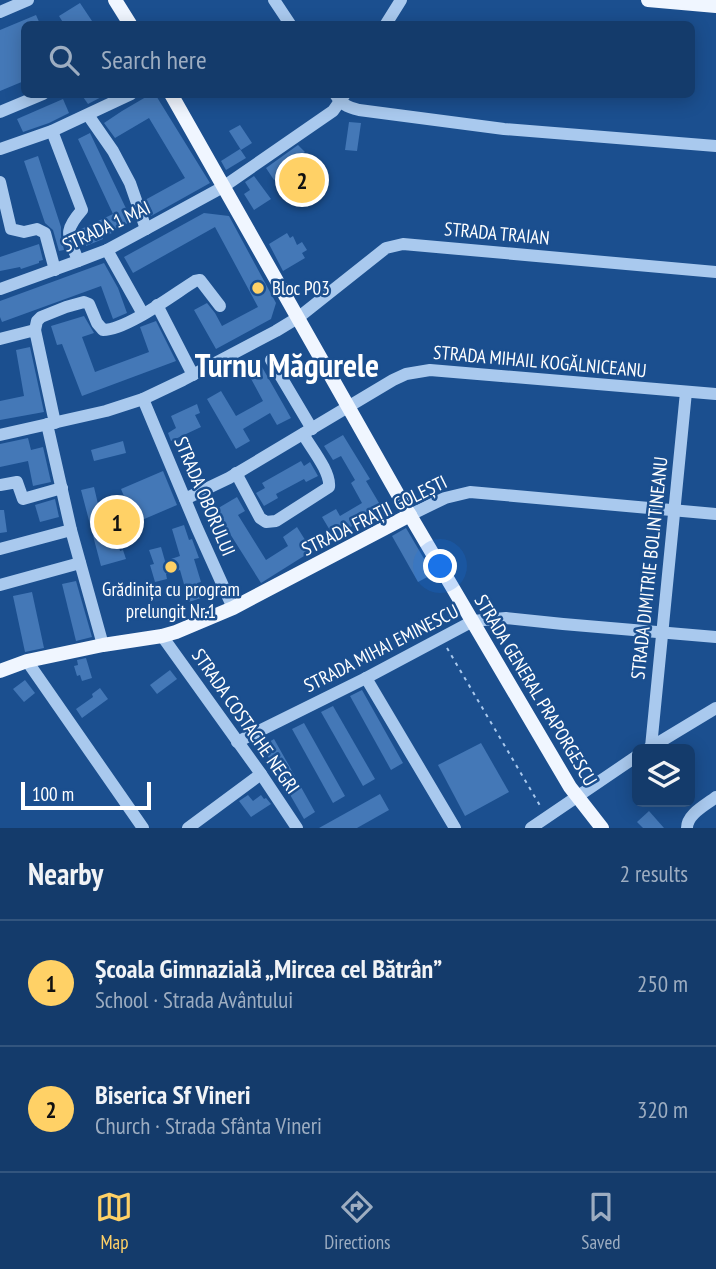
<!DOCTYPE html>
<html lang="en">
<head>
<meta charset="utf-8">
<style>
	:root { --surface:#143b6b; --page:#1d4271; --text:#f1f3f6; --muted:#9dadc1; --line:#33557e; --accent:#ffd166 }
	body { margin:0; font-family:"PT Sans Narrow",sans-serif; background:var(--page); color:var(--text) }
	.controls { position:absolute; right:21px; bottom:21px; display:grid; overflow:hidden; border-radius:10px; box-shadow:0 4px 18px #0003 }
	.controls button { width:63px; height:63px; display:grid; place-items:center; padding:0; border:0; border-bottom:2px solid var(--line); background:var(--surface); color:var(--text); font:35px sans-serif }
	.scale { position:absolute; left:21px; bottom:18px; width:130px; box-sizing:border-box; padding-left:7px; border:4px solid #fff; border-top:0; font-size:19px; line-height:24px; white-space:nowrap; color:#fff; -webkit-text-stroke:5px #1b4f8f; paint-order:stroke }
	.you { position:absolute; left:441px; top:567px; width:24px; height:24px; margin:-18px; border:5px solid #fff; border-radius:50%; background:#1a73e8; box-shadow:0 0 0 10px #1a73e833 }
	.badge { display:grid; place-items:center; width:46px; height:46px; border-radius:50%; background:var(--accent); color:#111; font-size:23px; font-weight:700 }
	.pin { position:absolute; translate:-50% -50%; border:4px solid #fff; box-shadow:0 2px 7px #0006 }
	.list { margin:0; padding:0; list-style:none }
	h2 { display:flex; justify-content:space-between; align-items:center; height:91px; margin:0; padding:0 28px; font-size:30px }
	h2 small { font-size:23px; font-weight:400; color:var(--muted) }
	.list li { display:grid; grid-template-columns:46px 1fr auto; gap:21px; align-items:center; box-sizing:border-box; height:126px; padding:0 28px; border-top:2px solid var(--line) }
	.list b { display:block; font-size:26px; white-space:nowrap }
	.list p { margin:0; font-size:23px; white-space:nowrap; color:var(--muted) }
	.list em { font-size:23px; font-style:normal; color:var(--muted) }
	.icon { flex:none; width:38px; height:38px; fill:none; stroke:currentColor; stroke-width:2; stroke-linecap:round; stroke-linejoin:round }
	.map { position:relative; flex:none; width:716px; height:828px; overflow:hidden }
	.search { position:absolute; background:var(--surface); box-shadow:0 4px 18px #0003; left:21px; right:21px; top:21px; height:77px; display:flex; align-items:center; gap:18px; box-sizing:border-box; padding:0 24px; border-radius:10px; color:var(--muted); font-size:26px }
	.sheet { height:343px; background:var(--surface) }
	nav { display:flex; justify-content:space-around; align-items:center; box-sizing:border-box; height:98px; border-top:2px solid var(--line); background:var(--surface); font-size:19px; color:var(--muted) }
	nav a { display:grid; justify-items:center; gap:4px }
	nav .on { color:var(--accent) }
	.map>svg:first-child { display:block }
</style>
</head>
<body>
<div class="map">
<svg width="716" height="828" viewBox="0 0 716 828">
	<rect width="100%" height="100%" fill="#1b4f8f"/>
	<!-- building -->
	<g fill="#4478b7">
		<path d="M80,3L94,24H64L59,16Z"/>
		<path d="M36,15L40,24H24V81L0,91V30Z"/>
		<path d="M81,94H107L88,104Z"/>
		<path d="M151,94H155L210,183L151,216L145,200L185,178L149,118L115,138L104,123L122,111Z"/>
		<path d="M63,99L69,113L49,123L23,132L17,119Z"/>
		<path d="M349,122L361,123L357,151L345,150Z"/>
		<path d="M240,125L252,143L241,150L229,131Z"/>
		<path d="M90,133L132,221L111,231L112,233L102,237L103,239L86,246V244L82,246L78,234L79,230L113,214L78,139Z"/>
		<path d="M298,145L305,152L300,155L324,171L321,174L322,176L315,184L313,191L305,197L301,198L296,196L291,187L296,166L274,180L266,168Z"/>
		<path d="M240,149L246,158L226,170L221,161Z"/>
		<path d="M38,156L61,227V236L64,250L59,251L53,230L45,223L24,161Z"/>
		<path d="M254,176L271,199L254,210L244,194L250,190L245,182Z"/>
		<path d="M204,213L229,216L276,303L271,319L216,349L194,310L207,303L215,313L222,326L258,307L215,227L133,273L124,257Z"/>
		<path d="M287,233L290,238L293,236L297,245L302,242L307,250L302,253L305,258L283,271L269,244Z"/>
		<path d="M39,244L43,260L39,261V263L21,269L20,267L0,271V257Z"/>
		<path d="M104,263L118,288L127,313L113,319L101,286L2,322L0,317V301Z"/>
		<path d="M84,316L94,333L82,337L95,372L149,352L140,327L156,321L176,361L82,396L62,344L57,345L51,326Z"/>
		<path d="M30,347L44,412L0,420V401L24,396L16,350Z"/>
		<path d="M262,367L291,418L277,425L270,413L243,429L250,441L236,449L207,399L221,391L236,416L263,401L249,375Z"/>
		<path d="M197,404L200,413L195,415L201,427L171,441L168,433L176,428L171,416Z"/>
		<path d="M343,435L370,479L366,481L382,508L334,537L322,517L336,509L340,516L362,503L351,483L355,480L341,456L333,460L324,446Z"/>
		<path d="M28,438L31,450L43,447L51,482L33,486L28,461L0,467V444Z"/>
		<path d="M123,441L126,453L94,461L91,450Z"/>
		<path d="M301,461L304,466L310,462L318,476L306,482L304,479L276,494L278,498L264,506L256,493L265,488L262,483Z"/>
		<path d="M163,471L177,505L135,523L121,489Z"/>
		<path d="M94,487L98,504L110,501L113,510L110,511L120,551L123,550L126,559L101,566L81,490Z"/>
		<path d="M237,497L245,511L238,515L266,560L288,546L283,537L297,527L312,551L261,583L215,510Z"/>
		<path d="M55,499L59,517L40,522L35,505Z"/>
		<path d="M0,510H4L7,532L0,533Z"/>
		<path d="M184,525L189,540L192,539L199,558L194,559L201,582L197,583L201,598L189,602L180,570L166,574L167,579L155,582L150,565L154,564L149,550L161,547L165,561L180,556L172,529Z"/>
		<path d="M406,528L433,574L418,582L392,536Z"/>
		<path d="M76,581L92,637L76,641L62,584Z"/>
		<path d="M32,592L44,648L25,652L13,596Z"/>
		<path d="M86,658L92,678L82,681L80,675L77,676L74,666L78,665L77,660Z"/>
		<path d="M170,670L177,679L157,694L150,685Z"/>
		<path d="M25,680L35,693L24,702L13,689Z"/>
		<path d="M100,688L108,699L82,718L76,709L93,697L92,694Z"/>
		<path d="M362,690L403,763L391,770L350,696Z"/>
		<path d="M333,706L375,779L363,786L321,712Z"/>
		<path d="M304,723L345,796L333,803L292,729Z"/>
		<path d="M274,739L315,812L304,819L262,746Z"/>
		<path d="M481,743L509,792L465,816L438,765Z"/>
		<path d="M380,794L389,810L357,828H319Z"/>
		<path d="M248,795L253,801L261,795L264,799L266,798L271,804L251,817L239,801Z"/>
		<path d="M649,811L664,828H643L637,822Z"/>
	</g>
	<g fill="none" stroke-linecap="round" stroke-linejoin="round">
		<!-- path -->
		<g stroke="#a9c9ee" stroke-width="2" stroke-dasharray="3.5 5" stroke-linecap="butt">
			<path d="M301,154L309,162L311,161H315L324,168"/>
			<path d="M447,648L542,809"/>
		</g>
		<!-- minor -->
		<g stroke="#a9c9ee" stroke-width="12">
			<path d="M274,0L290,24"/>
			<path d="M0,12L28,0"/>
			<path d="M386,24L401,0"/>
			<path d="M335,94C341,104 347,107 359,110L504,129L716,146"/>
			<path d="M0,112L43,94"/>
			<path d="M88,115L113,151L130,183L146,229"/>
			<path d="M52,131L82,210C62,233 69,235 78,261"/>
			<path d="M0,149L52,131L131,94"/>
			<path d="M0,182L11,229L24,232L37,229L45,233L55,270"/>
			<path d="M107,250L143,314"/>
			<path d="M0,289L78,261L107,250L146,229L223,187L333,111L345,94"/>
			<path d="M157,305L193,375"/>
			<path d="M35,330L37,321L41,317L66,307L84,302L89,304L97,323L103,330C127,330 174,294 195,281L200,280L220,306"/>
			<path d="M0,339L35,330L55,423"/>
			<path d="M271,360L312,429"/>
			<path d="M143,399L197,528L233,608"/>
			<path d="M47,424L71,530L103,645"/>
			<path d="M0,435L106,411L143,399L183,380L276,331L299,317L386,248L403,244L716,272"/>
			<path d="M236,473L260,518L266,522L276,521L329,487C331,472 311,448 303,434"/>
			<path d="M0,485L17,482L23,499L62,488"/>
			<path d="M185,499L229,478L393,380L406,374L430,370L716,394"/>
			<path d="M410,515L445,498L470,492L716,514"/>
			<path d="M0,549L71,530"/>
			<path d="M0,585L80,563"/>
			<path d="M162,636L261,774L297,828"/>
			<path d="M27,661L143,828"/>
			<path d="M366,678L455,828"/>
			<path d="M237,742L366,678L473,621L506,618L563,624L716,637"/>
			<path d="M651,747L686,392"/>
			<path d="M648,749L716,708"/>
			<path d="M188,828L261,774"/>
			<path d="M531,828L637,756"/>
			<path d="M687,828C687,814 706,805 716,797"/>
		</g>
		<!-- major -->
		<g stroke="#f0f6ff" stroke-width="14">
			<path d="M115,0L130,24"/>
			<path d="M648,0L716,6"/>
			<path d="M171,94L401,500L570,787L602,828"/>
			<path d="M0,671L27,661L103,645L162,636L176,632L233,608L410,515"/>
		</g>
	</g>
	<!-- markers -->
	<g fill="#ffd166" stroke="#1b4f8f" stroke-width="2.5">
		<circle cx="258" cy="288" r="7"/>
		<circle cx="171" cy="567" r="7"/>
	</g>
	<g text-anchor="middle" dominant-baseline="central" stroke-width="5" stroke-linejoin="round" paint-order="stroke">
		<!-- street labels -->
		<g font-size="19" fill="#fff" stroke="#1b4f8f">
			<text transform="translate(106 226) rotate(-25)">STRADA 1 MAI</text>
			<text transform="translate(497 233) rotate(5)">STRADA TRAIAN</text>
			<text transform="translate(540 361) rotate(5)">STRADA MIHAIL KOGĂLNICEANU</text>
			<text transform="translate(205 496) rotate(67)">STRADA OBORULUI</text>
			<text transform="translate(374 515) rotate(-26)">STRADA FRAȚII GOLEȘTI</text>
			<text transform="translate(649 568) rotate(-84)">STRADA DIMITRIE BOLINTINEANU</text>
			<text transform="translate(381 648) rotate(-27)">STRADA MIHAI EMINESCU</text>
			<text transform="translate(536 690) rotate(59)">STRADA GENERAL PRAPORGESCU</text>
			<text transform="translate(246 721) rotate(55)">STRADA COSTACHE NEGRI</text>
		</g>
		<!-- poi labels -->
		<g font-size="19" fill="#fff" stroke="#1b4f8f" text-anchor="start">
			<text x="272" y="288">Bloc P03</text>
			<text x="171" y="589" text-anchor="middle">Grădinița cu program<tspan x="171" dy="22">prelungit Nr.1</tspan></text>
		</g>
		<!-- town labels -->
		<g font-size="33" font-weight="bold" fill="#fff" stroke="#1b4f8f">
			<text x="287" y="364">Turnu Măgurele</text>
		</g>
	</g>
</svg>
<div class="controls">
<button><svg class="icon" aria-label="layers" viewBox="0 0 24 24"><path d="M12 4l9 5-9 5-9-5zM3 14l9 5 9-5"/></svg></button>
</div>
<div class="scale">100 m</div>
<div class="you"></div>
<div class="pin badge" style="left:117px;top:522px">1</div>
<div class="pin badge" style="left:302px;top:180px">2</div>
<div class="search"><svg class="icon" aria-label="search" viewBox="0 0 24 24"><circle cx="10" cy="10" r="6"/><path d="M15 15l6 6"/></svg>Search here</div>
</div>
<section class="sheet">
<h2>Nearby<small>2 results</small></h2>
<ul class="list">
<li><span class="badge">1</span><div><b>Școala Gimnazială „Mircea cel Bătrân”</b><p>School · Strada Avântului</p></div><em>250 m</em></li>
<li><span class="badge">2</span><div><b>Biserica Sf Vineri</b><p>Church · Strada Sfânta Vineri</p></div><em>320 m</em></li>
</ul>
</section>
<nav>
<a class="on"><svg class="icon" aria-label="map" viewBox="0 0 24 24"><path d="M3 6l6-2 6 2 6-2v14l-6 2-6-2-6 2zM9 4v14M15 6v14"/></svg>Map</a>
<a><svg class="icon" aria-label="directions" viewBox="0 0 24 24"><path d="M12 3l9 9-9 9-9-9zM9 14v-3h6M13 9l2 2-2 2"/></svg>Directions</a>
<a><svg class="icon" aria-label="saved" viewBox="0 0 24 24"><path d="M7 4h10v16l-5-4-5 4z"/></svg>Saved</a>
</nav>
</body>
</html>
